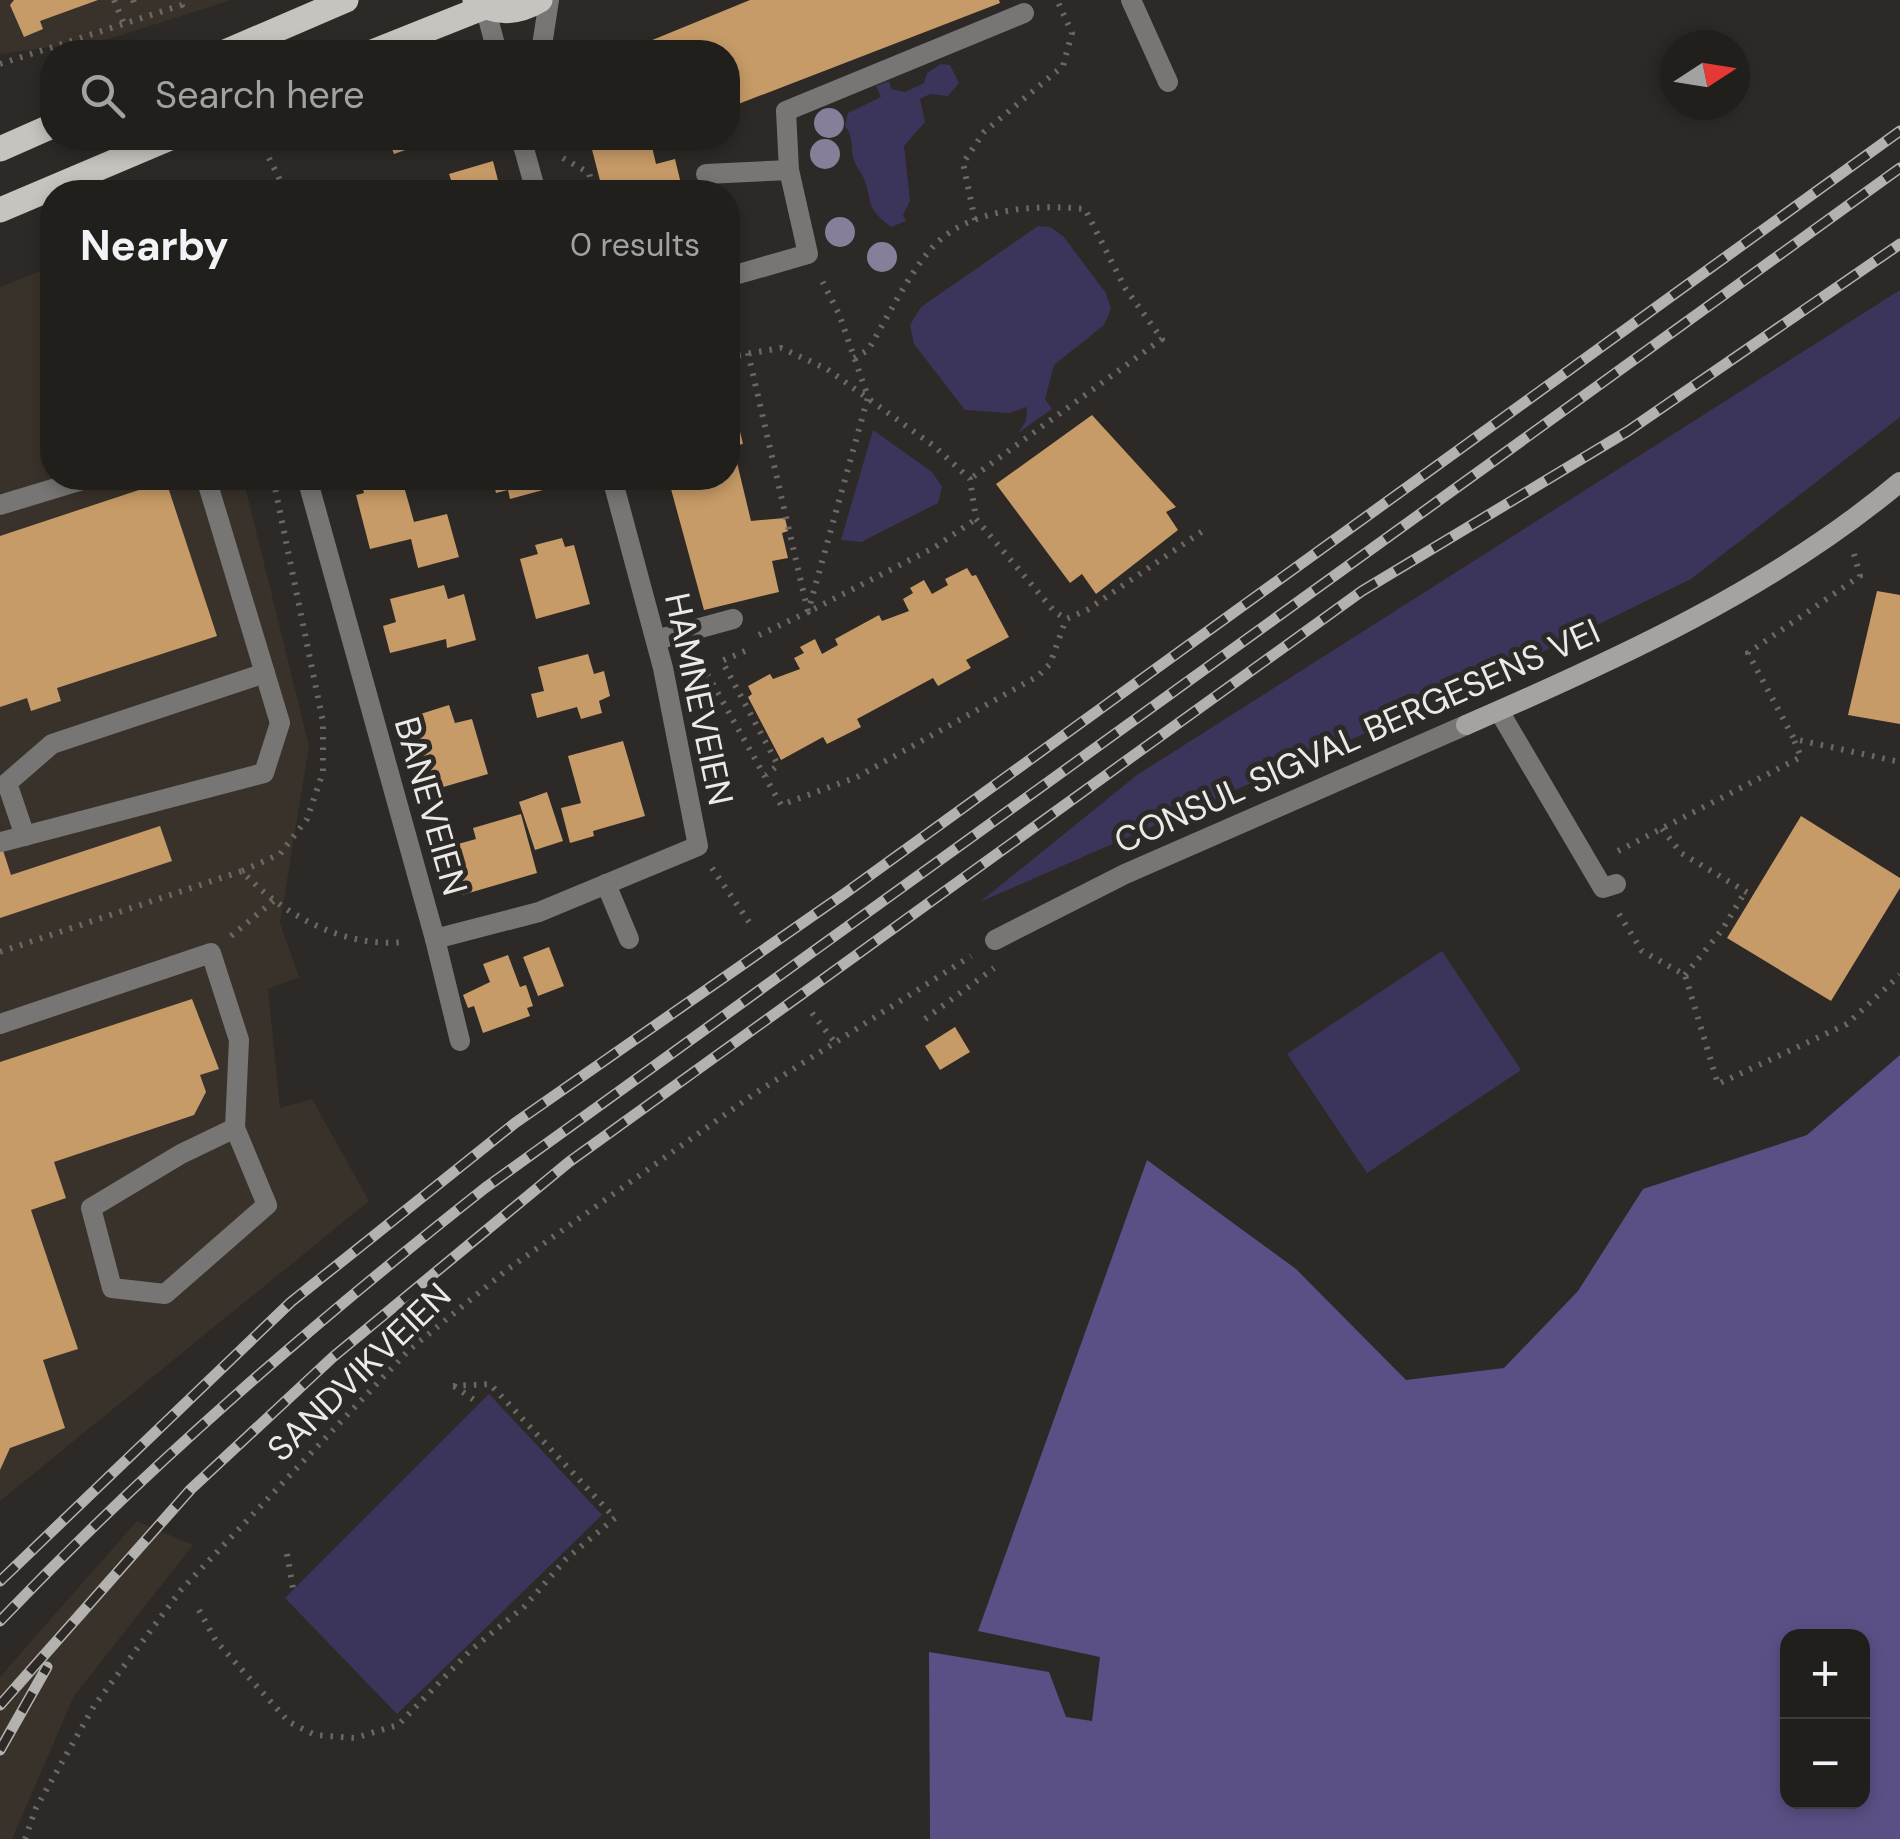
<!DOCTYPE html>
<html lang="en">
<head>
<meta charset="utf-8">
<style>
	:root { --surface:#211f1c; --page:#292725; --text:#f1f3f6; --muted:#a2a2a3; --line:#3e3d3b }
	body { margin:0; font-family:"DM Sans",sans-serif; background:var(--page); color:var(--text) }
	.controls { position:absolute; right:30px; bottom:30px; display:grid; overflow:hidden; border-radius:20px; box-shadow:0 5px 15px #0003 }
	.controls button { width:90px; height:90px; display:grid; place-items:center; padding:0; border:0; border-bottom:2px solid var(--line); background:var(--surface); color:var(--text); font:50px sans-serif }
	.compass { position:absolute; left:1660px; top:30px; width:90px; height:90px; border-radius:50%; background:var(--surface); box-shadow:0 5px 15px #0003; rotate:78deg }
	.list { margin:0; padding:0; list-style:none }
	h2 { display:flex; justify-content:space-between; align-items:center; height:130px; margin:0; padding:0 40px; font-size:42px }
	h2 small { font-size:32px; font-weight:400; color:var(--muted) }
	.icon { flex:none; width:55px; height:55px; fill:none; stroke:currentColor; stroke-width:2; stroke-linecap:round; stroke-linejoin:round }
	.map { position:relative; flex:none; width:1900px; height:1839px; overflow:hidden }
	.search { position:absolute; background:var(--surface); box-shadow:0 5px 15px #0003; left:40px; top:40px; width:700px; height:110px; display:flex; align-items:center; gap:25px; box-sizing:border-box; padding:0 35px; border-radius:40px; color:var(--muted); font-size:38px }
	.panel { position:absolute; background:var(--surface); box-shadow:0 5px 15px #0003; left:40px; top:180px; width:700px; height:310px; border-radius:40px }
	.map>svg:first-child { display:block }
</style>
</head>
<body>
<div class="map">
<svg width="1900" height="1839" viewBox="0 0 1900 1839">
	<rect width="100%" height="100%" fill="#2c2926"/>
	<!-- built -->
	<g fill="#39322a">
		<path d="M0,0H231L109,39L0,54Z"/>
		<path d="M52,266V478H243L309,746L280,923L299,977L268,989L280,1108L312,1099L369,1201L0,1501V287Z"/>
		<path d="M137,1521L193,1545L74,1696L12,1839H0V1677Z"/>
	</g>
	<!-- green -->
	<g fill="#3c355b">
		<path d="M941,64L950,65L959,83L948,96L930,94L920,99L925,122L904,146L910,201L903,215L906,221L891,227C864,206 874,205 864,179C861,171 855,166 853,157C851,145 853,136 845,126L848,113L881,97L876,86L889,81L891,89L905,92L924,83L927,73Z"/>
		<path d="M1038,226L1050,227L1063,236L1106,293L1111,309L1104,325L1054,365L1045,399L1052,409L1018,433L1026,421L1027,407L1009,413L965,410L914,344L910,325L921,307Z"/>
		<path d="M1900,290V417L1691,579L1464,690L980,902L1137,775Z"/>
		<path d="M873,430L932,472L942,487L938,503L861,542L841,540Z"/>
		<path d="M1442,951L1521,1070L1367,1173L1287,1054Z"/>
		<path d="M489,1394L602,1515L397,1714L285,1598Z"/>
	</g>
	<!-- water -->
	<path fill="#5a5085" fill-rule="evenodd" d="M1900,1055V1839H930L929,1652L1049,1672L1066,1717L1092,1721L1100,1657L978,1631L1147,1160L1296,1269L1406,1380L1504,1368L1578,1291L1643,1189L1807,1135ZM1788,1636H1862V1802H1788Z"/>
	<!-- building -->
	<g fill="#c79b67">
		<path d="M14,0H98L40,21L43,29L24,37L10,5Z"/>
		<path d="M750,0H999L1000,3L728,108V52H623Z"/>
		<path d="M388,138H439L394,154Z"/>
		<path d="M589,138H650L656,164L675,159L683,192H603Z"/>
		<path d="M493,161L501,192H455L449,174Z"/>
		<path d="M729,386L743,444L733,446L751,521L785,518L788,531L782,533L788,558L772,561L779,592L704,610L668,478H728Z"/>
		<path d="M1092,415L1176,507L1166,512L1178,530L1096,594L1082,574L1070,583L996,484Z"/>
		<path d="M376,478H398L403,483L414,522L447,514L459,557L418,568L411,539L370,549L356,495L364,493L361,482Z"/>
		<path d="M492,478H563L565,484L510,499L508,490L496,493Z"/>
		<path d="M166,481L217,636L57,688L61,701L31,711L27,698L0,707V536Z"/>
		<path d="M562,538L565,547L574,545L590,604L536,619L520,559L538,554L535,545Z"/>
		<path d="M967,568L972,576L976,575L1009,637L966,660L971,668L938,686L933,678L857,719L861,727L827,744L823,737L781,760L748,697L752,694L748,686L770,674L773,679L800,669L794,658L804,653L800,647L815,639L822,654L838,645L835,639L879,615L882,621L909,611L903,599L913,593L910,588L924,580L932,594L948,585L945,579Z"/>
		<path d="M444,585L448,599L464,594L476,640L447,648L446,639L390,653L383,626L396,622L390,599Z"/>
		<path d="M1877,591L1900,595V724L1848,715Z"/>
		<path d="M588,654L594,674L604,671L610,696L599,701L602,713L581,719L577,707L537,718L531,694L544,691L538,667Z"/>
		<path d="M449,705L455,723L472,719L488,774L433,790L408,718Z"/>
		<path d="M623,741L645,816L593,831L594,836L570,843L561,808L581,803L568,756Z"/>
		<path d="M547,792L563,841L535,850L519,802Z"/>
		<path d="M521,814L537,873L462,895L447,847L476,839L473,828Z"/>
		<path d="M1801,816L1900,878V888L1831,1001L1727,938Z"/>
		<path d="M160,826L172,861L0,918V841L11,875Z"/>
		<path d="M549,947L564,986L538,996L523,957Z"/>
		<path d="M508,955L520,987L526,985L533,1006L527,1008L530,1016L483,1033L474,1006L468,1008L463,995L490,982L483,964Z"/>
		<path d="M192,999L219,1069L200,1075L206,1092L194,1115L54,1162L66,1198L31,1210L78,1349L43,1360L65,1428L10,1448L0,1470V1062Z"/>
		<path d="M955,1027L970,1052L940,1070L925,1046Z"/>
	</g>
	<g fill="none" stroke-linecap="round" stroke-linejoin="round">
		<!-- path -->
		<g stroke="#6a6865" stroke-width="6" stroke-dasharray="2.5 8" stroke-linecap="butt">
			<path d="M114,0L124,24"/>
			<path d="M133,0L136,9"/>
			<path d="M0,64L182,5L181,0"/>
			<path d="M269,158L286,192"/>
			<path d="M563,158L589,173L594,192"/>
			<path d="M975,220L963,163L984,132L1063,66L1072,33L1057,0"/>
			<path d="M748,353L808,612L935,547L976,519"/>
			<path d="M728,357L781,348L827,369L934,446L970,479L976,519L1054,611L1066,619L1087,610L1207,528"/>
			<path d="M854,358L868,350C888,317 906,278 931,249C966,208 1036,204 1085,209L1125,288L1162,339L970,479"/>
			<path d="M1854,554L1860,576L1748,653L1794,739L1900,762"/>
			<path d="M759,635L808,612L868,397L839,314L820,277"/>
			<path d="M745,651L722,661L778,765L766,775"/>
			<path d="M697,656L781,805L857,777L1038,676L1050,664L1066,619"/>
			<path d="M1662,829L1681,853L1753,896"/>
			<path d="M1618,851L1801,757L1794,740"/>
			<path d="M712,868L749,922"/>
			<path d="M242,871L280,854L307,819L323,772V722L273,478"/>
			<path d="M1619,914L1642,951L1685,975L1718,1084L1847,1024L1900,975"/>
			<path d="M231,936L276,899"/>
			<path d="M0,952L242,871C282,915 344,948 404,942"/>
			<path d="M1685,975L1722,930L1745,892"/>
			<path d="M812,1013L833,1040"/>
			<path d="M925,1019L994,968"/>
			<path d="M454,1386L480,1404"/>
			<path d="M287,1554L293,1589"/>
			<path d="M199,1610L216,1641L289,1722L315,1735L355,1738L398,1725L471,1650L525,1606L566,1559L615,1518L490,1384L453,1386"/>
			<path d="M25,1839L36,1808L94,1706L181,1590L409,1350L508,1269L754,1094L971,956"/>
		</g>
		<!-- lane -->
		<g stroke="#787675" stroke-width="20">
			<path d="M1131,0L1168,82"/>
			<path d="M706,174L789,170"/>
			<path d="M728,277L808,254L789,170L786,111L1024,13"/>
			<path d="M656,640L733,619"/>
			<path d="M1499,711L1603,888L1616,884"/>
			<path d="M25,836L7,783L52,744L265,673"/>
			<path d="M1,842L264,773L280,723L206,478"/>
			<path d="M606,884L629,939"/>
			<path d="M435,939L460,1041"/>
			<path d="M995,940L1125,874L1466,725"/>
			<path d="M0,1024L211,953L239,1040L235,1128L267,1205L165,1294L112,1288L91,1208L181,1154L235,1128"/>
		</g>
		<!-- street -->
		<g stroke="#787675" stroke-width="20">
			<path d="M485,7L497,52"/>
			<path d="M541,52L549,0"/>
			<path d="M521,138L536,192"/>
			<path d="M307,478L435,939L539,912L698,846L663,668L612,478"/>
			<path d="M0,505L89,478"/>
		</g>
		<!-- secondary -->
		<path stroke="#a5a29f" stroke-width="20" d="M1466,725C1618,659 1772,589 1900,482"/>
		<!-- primary -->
		<g stroke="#c7c4c0" stroke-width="25">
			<path d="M475,0C496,15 518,13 540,0"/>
			<path d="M225,52L346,0"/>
			<path d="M372,52L485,7"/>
			<path d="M0,149L52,126"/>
			<path d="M0,210L170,138"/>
		</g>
		<!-- rail casing -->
		<g stroke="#b3b2af" stroke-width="11">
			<g id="rail">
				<path d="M0,1581L291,1302L515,1123L844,894L1900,131"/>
				<path d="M0,1621C151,1463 314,1323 485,1188L1900,168"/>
				<path d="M0,1705L191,1489L333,1357L569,1162L1362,591L1628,431L1900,244"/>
				<path d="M0,1750L47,1667"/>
			</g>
		</g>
		<!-- rail -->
		<use href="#rail" stroke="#2c2926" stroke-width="8" stroke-dasharray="22" stroke-linecap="butt"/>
	</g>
	<!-- trees -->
	<g fill="#857f9a">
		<circle cx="829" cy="123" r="15"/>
		<circle cx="825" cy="154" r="15"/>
		<circle cx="840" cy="232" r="15"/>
		<circle cx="882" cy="257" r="15"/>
	</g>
	<g text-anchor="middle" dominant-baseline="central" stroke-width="10" stroke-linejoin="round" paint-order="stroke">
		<!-- street labels -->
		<g font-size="35" fill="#ebeae7" stroke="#2c2926">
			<text transform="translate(699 699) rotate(78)">HAMNEVEIEN</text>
			<text transform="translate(1357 736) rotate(-24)">CONSUL SIGVAL BERGESENS VEI</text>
			<text transform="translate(431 806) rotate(74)">BANEVEIEN</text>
			<text transform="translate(359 1372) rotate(-44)">SANDVIKVEIEN</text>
		</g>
	</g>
</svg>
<div class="controls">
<button>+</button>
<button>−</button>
</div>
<svg class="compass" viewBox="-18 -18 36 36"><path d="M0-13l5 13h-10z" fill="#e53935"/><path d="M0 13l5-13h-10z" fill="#a2a2a3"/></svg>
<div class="search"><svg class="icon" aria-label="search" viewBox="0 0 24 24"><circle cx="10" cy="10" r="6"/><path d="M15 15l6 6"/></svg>Search here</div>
<section class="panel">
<h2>Nearby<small>0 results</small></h2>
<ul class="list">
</ul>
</section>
</div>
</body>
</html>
